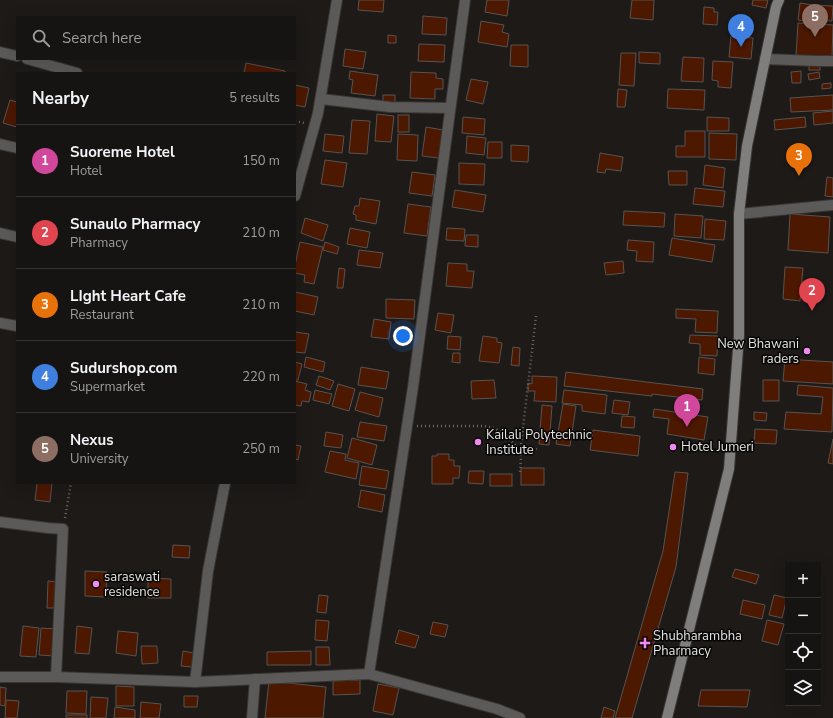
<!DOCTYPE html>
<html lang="en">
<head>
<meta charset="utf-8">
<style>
	:root { --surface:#161412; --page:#232120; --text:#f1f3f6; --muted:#9e9e9f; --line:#353332; --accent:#f28af2 }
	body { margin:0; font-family:"Nunito Sans",sans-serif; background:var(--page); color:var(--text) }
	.controls { position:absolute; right:12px; bottom:12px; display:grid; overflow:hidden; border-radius:0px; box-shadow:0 4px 16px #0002 }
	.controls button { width:36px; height:36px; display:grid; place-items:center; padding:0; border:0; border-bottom:1px solid var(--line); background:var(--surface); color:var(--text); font:20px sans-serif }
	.you { position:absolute; left:403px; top:336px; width:14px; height:14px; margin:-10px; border:3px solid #fff; border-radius:50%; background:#1a73e8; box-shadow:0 0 0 6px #1a73e833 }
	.badge { display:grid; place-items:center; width:26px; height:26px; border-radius:50%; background:var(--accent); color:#fff; font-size:13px; font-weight:700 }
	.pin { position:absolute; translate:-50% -33px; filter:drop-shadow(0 1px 2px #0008) }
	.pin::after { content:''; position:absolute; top:21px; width:14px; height:12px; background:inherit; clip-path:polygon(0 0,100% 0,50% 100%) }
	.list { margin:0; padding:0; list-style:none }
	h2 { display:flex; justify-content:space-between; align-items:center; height:52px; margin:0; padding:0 16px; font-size:17px }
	h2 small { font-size:13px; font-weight:400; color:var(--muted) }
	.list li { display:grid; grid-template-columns:26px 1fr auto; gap:12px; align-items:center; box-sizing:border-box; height:72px; padding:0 16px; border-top:1px solid var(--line) }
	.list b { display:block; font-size:15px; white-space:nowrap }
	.list p { margin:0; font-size:13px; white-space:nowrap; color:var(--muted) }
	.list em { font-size:13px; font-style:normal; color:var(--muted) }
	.icon { flex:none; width:22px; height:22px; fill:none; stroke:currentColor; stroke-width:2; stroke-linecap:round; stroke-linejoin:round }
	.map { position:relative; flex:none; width:833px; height:718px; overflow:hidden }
	.search { position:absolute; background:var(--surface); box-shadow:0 4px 16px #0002; left:16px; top:16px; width:280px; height:44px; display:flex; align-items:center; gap:10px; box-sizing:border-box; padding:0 14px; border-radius:0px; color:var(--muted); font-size:15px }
	.panel { position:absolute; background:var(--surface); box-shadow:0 4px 16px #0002; left:16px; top:72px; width:280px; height:412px; border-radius:0px }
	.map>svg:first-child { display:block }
</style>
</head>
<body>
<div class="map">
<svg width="833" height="718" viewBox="0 0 833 718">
	<rect width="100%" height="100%" fill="#1d1a18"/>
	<!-- building -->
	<g fill="#4c1800" stroke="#575352">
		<path d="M359,0H384L383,12L358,10Z"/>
		<path d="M487,0H509L507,16L485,12Z"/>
		<path d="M632,0H654L653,20L630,18Z"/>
		<path d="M753,0H768L766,8L752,5Z"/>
		<path d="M800,3L813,5L811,22L798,20Z"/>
		<path d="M815,5L833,6L832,21L814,20Z"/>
		<path d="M704,7L714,8V12H718L717,25L703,24Z"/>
		<path d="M423,16L447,18L446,35L422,34Z"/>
		<path d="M481,21L504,25L502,32L509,34L507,47L478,42Z"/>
		<path d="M798,23L833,25L832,58L796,56Z"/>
		<path d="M388,35L396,36V43H388Z"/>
		<path d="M731,36L753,38L751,59L729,57Z"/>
		<path d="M419,44L445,45L444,62L418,61Z"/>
		<path d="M511,45H528V67L510,66Z"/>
		<path d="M345,49L366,52L363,69L343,66Z"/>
		<path d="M639,52L660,53V64L639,63Z"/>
		<path d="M621,53H636L634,86L619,85Z"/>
		<path d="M683,57L704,58L703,82L681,81Z"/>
		<path d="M713,61L733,62L731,88L718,87V81L712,80Z"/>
		<path d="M246,63L285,71V73H244Z"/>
		<rect x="809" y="64" width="11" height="6"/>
		<path d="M350,71L378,75L375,96L351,93L353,80L349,79Z"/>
		<path d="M801,71V83H792L791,72Z"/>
		<path d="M411,72L436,73V78L443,79V89H435V99L410,98Z"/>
		<path d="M819,72L820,78L809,80L808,74Z"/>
		<path d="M471,79L488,82L483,104L466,100Z"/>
		<path d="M831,83V88L822,89V84Z"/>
		<path d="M295,85L309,88L305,107L295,105Z"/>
		<path d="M618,89L627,90L625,107H617Z"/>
		<path d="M668,89L705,90L704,110L667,108Z"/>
		<rect x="383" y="95" width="12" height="9"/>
		<path d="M833,95V110L791,112L790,98Z"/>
		<path d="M10,100L17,102V127L3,123Z"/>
		<path d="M833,111V123L814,125L813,113Z"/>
		<path d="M377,114L394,116L391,142L375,141Z"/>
		<rect x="398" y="115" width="11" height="17"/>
		<path d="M463,117L485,119L484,135L462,133Z"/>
		<path d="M707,117L729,118V131H707Z"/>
		<path d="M805,117L806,127L775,130L774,120Z"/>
		<path d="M352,120L370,121L367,154L349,153Z"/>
		<path d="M426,127L443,130L439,158L422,156Z"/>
		<path d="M685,131H705V157H676V146H685Z"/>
		<path d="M709,133L737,134L736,160L709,159Z"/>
		<path d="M325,134L344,136L342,153L323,151Z"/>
		<path d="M398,134L418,135L417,161L397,160Z"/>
		<path d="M467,136L486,138L484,155L466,153Z"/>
		<path d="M488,142H502V158H487Z"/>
		<path d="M511,145L529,146L528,162L511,161Z"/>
		<path d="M600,153L623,157L621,171L606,169L605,173L597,172Z"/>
		<path d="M325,160L347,163L343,187L321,184Z"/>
		<path d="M459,163L485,164L484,185L459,184Z"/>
		<path d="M705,165L725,168L723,188L703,185Z"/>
		<path d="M668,171H687V185H669Z"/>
		<path d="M412,172L435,175L432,196L409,193Z"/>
		<path d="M827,177L833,178V197L825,196Z"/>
		<path d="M695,188L725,191L723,207L693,204Z"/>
		<path d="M455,190L486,195L483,212L452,207Z"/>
		<path d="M360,198L380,201L376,224L356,220V215L353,214L355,206H359Z"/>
		<path d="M408,204L431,207L427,236L404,233Z"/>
		<path d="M624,211L665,213L664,227L623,225Z"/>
		<path d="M675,214L703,216L701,238L674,236Z"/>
		<path d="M790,214L830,217L828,253L788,250Z"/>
		<path d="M305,218L328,225L323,241L301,233Z"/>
		<path d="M705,219L726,221L724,240L704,239Z"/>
		<path d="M350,228L370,232L367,248L347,244Z"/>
		<path d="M447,228L465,229L464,241L446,240Z"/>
		<path d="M466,235H478V247L465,246Z"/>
		<path d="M672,238L715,245L712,262L669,255Z"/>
		<path d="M628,240L654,242L653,262L636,261L637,251L627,250Z"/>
		<path d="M300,242L323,247L314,284L304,282L305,275L295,273V265Z"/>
		<path d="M325,242L339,247L337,254L323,250Z"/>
		<path d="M359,250L383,253L380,268L357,265Z"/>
		<path d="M623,261L624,273L606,275L604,263Z"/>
		<path d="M448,263L467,264V271H474L472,288L446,286Z"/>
		<path d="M785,267L803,268L800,301L783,299Z"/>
		<path d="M339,268L345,269L343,288H337Z"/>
		<path d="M295,292L318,297L314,315L295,311Z"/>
		<path d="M386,299L415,300L414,319L386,318Z"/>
		<path d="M676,309L718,311L717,333L695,332L696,319L676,318Z"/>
		<path d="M438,313L454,315L451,333L435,330Z"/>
		<path d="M374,319L391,322L389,339L371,337Z"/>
		<path d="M295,332L309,334L305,353L295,352Z"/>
		<path d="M690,335L718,336L717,356L700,355V344L689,343Z"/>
		<path d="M448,336L461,337L460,350L447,349Z"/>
		<path d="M483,336L497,338V342L502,343L499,363L479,361Z"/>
		<path d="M513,347L520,348L519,366L511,365Z"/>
		<path d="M453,353H460V363L452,362Z"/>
		<path d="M306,357L325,362L323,372L304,367Z"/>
		<path d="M699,357L715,359L714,375L698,373Z"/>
		<path d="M785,359L833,362V384L783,381Z"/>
		<path d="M295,362L302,364L298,380H295Z"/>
		<path d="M361,367L389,372L386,389L358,385Z"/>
		<path d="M566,372L703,389L702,400L652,394V396L564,386Z"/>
		<path d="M319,376L334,381L330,390L316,385Z"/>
		<path d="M532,376L557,377L556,402L534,401L535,391H528V383L532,384Z"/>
		<path d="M494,380L496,398L472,399L471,381Z"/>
		<rect x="763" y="380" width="16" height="21"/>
		<path d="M295,381L307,384L305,390L311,392L309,402L302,401L301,406L295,405Z"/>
		<path d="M338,384L355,389L349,411L332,406Z"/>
		<path d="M798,385L833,388L832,432L784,429L786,412L821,414L823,397L797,395Z"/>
		<path d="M315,390L332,394L329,404L313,400Z"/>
		<path d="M564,390L607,395L605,414L582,411V405L562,403Z"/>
		<path d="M360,392L383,398L379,417L355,410Z"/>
		<path d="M614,400L630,402L628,415L612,413Z"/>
		<path d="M563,404L576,406L570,446L556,444Z"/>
		<path d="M542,405L552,406L549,445L539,444Z"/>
		<path d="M654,409L708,417L704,440L667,434L669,419L653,417Z"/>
		<path d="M754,412L767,413L766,421L754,420Z"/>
		<path d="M622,416L635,417L634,428L621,427Z"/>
		<path d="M360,422L387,426L384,441L357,437Z"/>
		<path d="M755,429L777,430L776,444L754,443Z"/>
		<path d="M593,430L640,436L638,456L590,450Z"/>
		<path d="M326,432L343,435L341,448L324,446Z"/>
		<path d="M352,438L377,445L372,465L347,458Z"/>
		<path d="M833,439V464L828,463Z"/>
		<path d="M295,445L301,446L298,460L295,459Z"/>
		<path d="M330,451L346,454L345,460L359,463L356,479L325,472Z"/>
		<path d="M437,454H449V460H454V466H460L459,478H453V484H432V456H437Z"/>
		<path d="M362,466L389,471L386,489L359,485Z"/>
		<rect x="521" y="468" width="23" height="17"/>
		<path d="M469,471H484L483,484L468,483Z"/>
		<path d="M675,472L688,473L676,567L632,718H615L663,551Z"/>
		<rect x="490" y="474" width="22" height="12"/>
		<path d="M37,483H52L50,502L35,500Z"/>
		<path d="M361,490L385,495L382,512L358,507Z"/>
		<path d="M173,545L190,546L189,558L172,557Z"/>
		<path d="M735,569L759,575L756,584L732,577Z"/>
		<path d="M85,571L107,572L106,597L85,596Z"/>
		<path d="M148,578L171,579V598H148Z"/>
		<path d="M48,581L57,582L56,608H47Z"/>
		<path d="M319,595L328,596L326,613L317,612Z"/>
		<path d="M774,595L787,598L782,618L769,615Z"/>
		<path d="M743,600L765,605L762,619L740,614Z"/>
		<path d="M316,620L329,621L327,641L315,640Z"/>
		<path d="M767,620L784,624L778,645L762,641Z"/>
		<path d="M433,622L448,625L445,637L430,634Z"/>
		<path d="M23,626L39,628L36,657L20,656Z"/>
		<path d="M77,626L92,628L89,654L75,653Z"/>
		<path d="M41,628L57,629L55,656L39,655Z"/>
		<path d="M399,630L419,636L415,648L395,643Z"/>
		<path d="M118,631L138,633L136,656L116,653Z"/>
		<path d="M141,646H157L158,663L142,664Z"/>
		<path d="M316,647H329L330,665H316Z"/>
		<path d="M183,651L194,653L192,667L181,666Z"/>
		<path d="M311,651V665H267V652Z"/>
		<path d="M360,680V694L333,695V681Z"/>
		<path d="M269,681L326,687L323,718H265Z"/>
		<path d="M378,684L399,688L393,715L373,711Z"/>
		<path d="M116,686L134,687V706H116Z"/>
		<path d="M0,687L6,688L5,706L0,705Z"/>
		<path d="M701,690H750L747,707L698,706Z"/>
		<path d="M67,691H87L86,714L66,713Z"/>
		<path d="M184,696H198L197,707H184Z"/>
		<path d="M91,697L108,698L106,718H90Z"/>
		<path d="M6,700L19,701L17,718H5Z"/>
		<path d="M141,702L161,704L159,718H140Z"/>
		<path d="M115,707L135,710V718H114Z"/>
		<path d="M604,707L615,711L613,718H601Z"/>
		<rect x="66" y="715" width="21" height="3"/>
	</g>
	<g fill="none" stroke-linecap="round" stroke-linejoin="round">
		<!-- street casing -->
		<g stroke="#393634" stroke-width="12">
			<g id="street">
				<path d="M0,52L17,56"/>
				<path d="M27,59L77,73"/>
				<path d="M765,59L817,61H833"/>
				<path d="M321,99L390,107L450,108"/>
				<path d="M0,144L17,148"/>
				<path d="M295,196L318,113L337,0"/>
				<path d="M739,214L833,205"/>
				<path d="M0,233L17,237"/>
				<path d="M0,323L17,326"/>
				<path d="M0,522L48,528L63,529L56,677"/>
				<path d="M369,674L413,387L465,0"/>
				<path d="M0,677H56L195,682L369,674L497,709L520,718"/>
				<path d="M195,682L208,571L225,483"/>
				<path d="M252,718L255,679"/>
			</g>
		</g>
		<!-- secondary casing -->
		<g stroke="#393634" stroke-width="12">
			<path id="secondary" d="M667,718L729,469L739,336V214L747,146L776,7L779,0"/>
		</g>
		<!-- path -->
		<g stroke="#6d6a69" stroke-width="2.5" stroke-dasharray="1 3" stroke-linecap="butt">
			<path d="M295,121L304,123"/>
			<path d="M536,316L520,454L537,449"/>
			<path d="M417,426H484L494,428L505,434L515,445L521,456L520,474"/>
			<path d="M505,434L538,432"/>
			<path d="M65,518L71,483"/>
		</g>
		<!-- street -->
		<use href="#street" stroke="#5b5a58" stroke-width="10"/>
		<!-- secondary -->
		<use href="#secondary" stroke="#7f7e7c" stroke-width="10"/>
	</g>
	<!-- markers -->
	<g fill="#f28af2" stroke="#060605" stroke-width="1.5">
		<circle cx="807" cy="351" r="4"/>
		<circle cx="478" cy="442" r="4"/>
		<circle cx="673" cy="447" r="4"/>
		<circle cx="96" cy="584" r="4"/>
		<path d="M643 637h4v4h4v4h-4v4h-4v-4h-4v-4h4z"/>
	</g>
	<g text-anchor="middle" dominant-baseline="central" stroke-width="3" stroke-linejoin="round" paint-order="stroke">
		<!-- poi labels -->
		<g font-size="13" fill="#e4e2e1" stroke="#060605" text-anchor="start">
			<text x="799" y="344" text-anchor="end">New Bhawani<tspan x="799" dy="15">raders</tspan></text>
			<text x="486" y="435">Kailali Polytechnic<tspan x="486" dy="15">Institute</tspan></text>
			<text x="681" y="447">Hotel Jumeri</text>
			<text x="104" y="577">saraswati<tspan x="104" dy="15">residence</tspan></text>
			<text x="653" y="636">Shubharambha<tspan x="653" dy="15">Pharmacy</tspan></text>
		</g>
	</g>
</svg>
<div class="controls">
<button>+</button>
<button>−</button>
<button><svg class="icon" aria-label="locate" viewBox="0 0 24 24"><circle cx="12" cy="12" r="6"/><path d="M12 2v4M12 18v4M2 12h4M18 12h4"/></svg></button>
<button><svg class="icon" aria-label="layers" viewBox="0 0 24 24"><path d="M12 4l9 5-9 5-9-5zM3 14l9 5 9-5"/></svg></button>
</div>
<div class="you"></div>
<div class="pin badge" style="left:687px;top:427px;background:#d1479c">1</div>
<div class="pin badge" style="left:812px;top:311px;background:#e0444e">2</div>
<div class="pin badge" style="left:799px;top:176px;background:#e8710a">3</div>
<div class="pin badge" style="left:741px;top:47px;background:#3f7fe0">4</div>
<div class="pin badge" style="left:815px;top:37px;background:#8d6e63">5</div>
<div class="search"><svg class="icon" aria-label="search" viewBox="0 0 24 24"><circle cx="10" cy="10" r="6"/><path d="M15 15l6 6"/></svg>Search here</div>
<section class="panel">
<h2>Nearby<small>5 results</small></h2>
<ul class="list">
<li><span class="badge" style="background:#d1479c">1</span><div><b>Suoreme Hotel</b><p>Hotel</p></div><em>150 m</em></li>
<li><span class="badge" style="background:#e0444e">2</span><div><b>Sunaulo Pharmacy</b><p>Pharmacy</p></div><em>210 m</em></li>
<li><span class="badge" style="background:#e8710a">3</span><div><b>LIght Heart Cafe</b><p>Restaurant</p></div><em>210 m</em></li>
<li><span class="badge" style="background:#3f7fe0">4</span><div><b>Sudurshop.com</b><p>Supermarket</p></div><em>220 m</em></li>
<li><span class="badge" style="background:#8d6e63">5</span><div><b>Nexus</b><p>University</p></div><em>250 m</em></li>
</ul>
</section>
</div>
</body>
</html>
